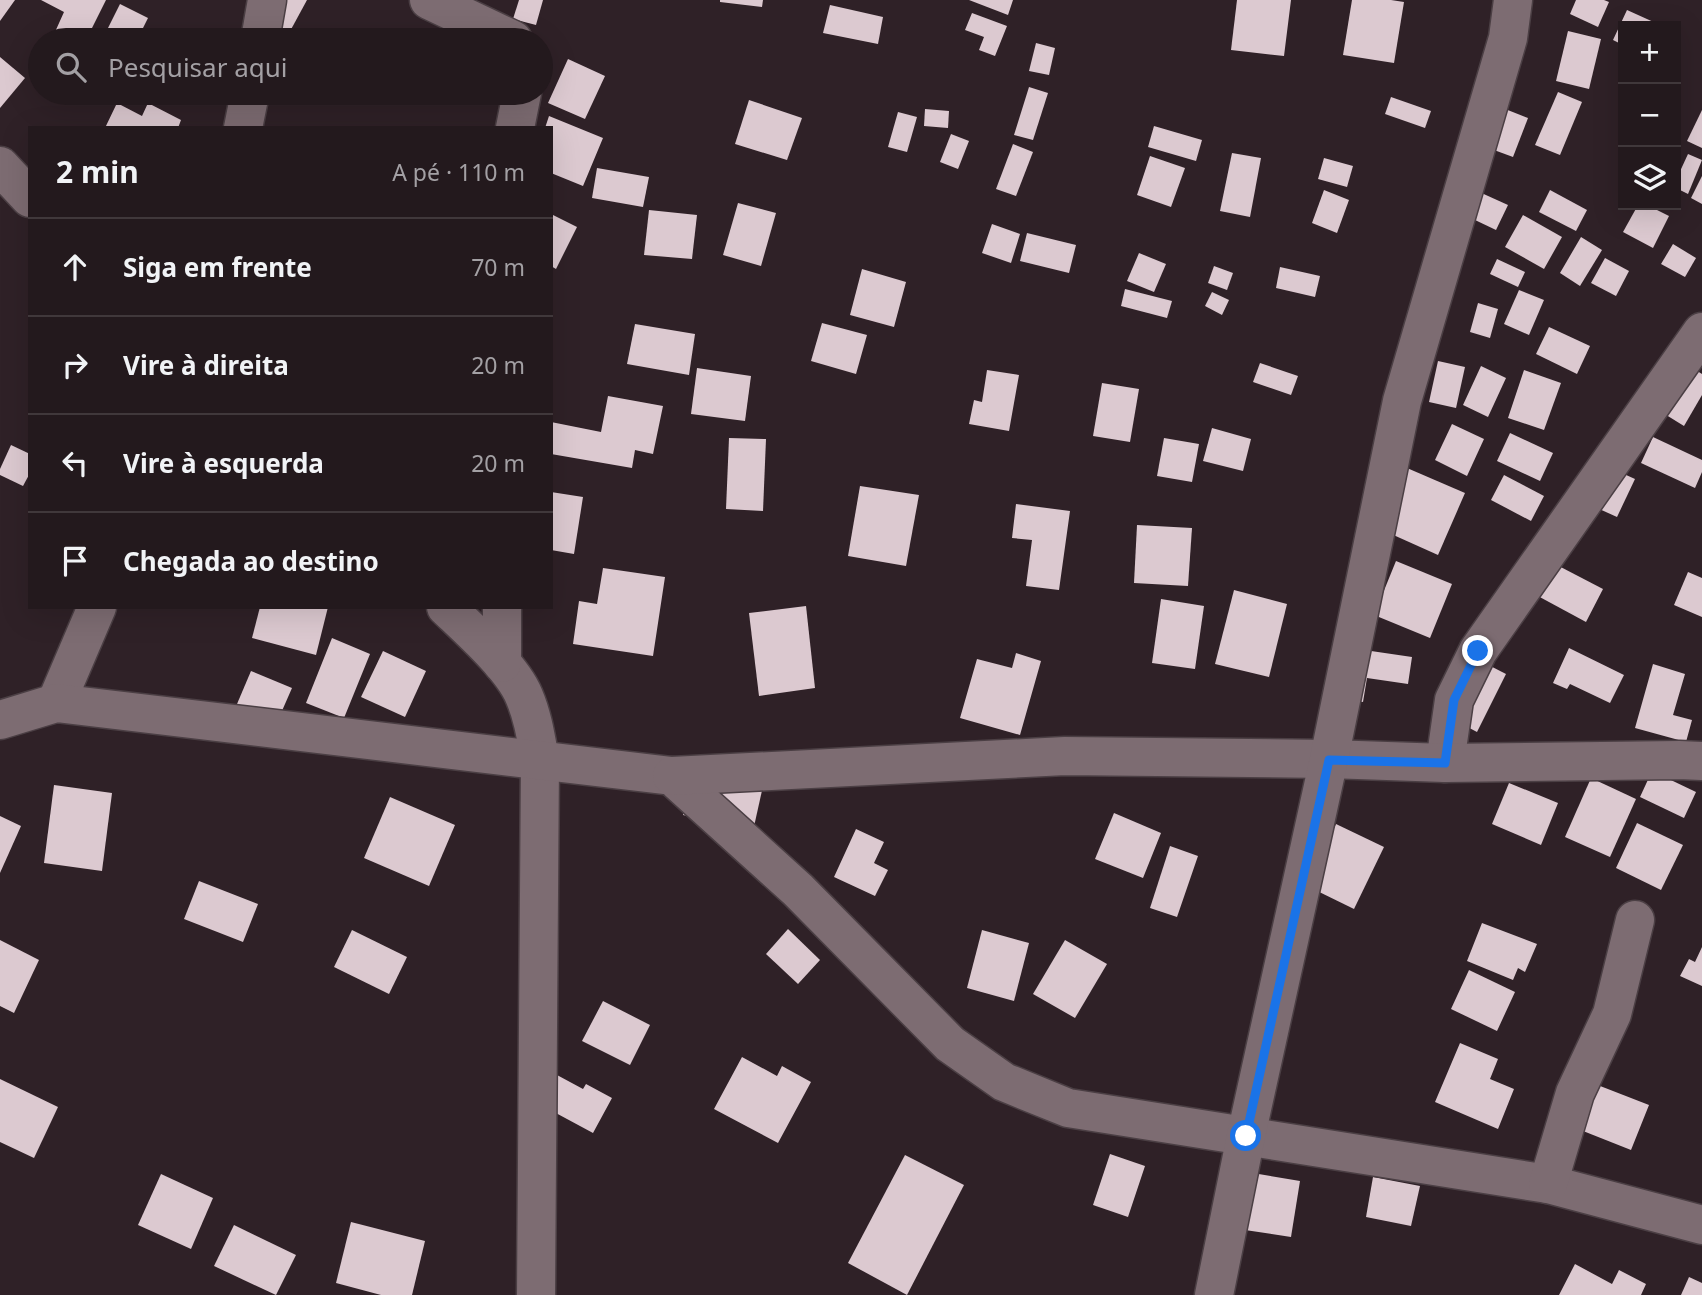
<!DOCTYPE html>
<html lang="pt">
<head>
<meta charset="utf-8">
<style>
	:root { --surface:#23191d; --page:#2b2226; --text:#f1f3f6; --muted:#a3a0a4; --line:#40383b }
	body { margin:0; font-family:"Noto Sans",sans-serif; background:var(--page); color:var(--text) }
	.controls { position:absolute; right:21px; top:21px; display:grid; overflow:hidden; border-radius:0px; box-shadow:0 7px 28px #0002 }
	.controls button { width:63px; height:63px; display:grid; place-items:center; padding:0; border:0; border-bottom:2px solid var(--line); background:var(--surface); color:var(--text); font:35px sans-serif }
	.stop { position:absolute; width:21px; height:21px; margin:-16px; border:5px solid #1a73e8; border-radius:50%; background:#fff }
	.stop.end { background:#1a73e8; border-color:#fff; box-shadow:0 2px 7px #0008 }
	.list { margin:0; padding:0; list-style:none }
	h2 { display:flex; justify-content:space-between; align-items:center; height:91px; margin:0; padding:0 28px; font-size:30px }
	h2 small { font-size:23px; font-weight:400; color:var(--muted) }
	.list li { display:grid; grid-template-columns:46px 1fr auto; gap:21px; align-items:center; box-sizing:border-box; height:98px; padding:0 28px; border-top:2px solid var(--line) }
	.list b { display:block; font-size:26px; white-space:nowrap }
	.list em { font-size:23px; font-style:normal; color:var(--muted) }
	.icon { flex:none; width:38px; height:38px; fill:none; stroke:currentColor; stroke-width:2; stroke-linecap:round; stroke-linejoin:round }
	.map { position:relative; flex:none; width:1702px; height:1295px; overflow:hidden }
	.search { position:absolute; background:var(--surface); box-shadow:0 7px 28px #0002; left:28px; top:28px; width:525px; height:77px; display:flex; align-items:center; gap:18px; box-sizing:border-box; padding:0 24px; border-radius:38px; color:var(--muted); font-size:26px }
	.panel { position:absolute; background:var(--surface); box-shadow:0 7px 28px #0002; left:28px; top:126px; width:525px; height:483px; border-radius:0px }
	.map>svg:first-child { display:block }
</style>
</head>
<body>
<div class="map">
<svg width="1702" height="1295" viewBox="0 0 1702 1295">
	<rect width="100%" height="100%" fill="#2f2127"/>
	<!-- building -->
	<g fill="#dcc9d0">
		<path d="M0,0H15L0,21Z"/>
		<path d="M41,0H106L86,40H71L55,32L64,12Z"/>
		<path d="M256,0H307L288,35L248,14Z"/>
		<path d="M519,0H543L536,25L513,19Z"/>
		<path d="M720,0H763L762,7L720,2Z"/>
		<path d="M969,0H1013L1008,15Z"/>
		<path d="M1237,0H1291L1284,56L1231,50Z"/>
		<path d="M1352,0H1391L1404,2L1394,63L1343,55Z"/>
		<path d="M1576,0H1604L1609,2L1598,27L1570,14Z"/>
		<path d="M120,4L148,18L137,40H102Z"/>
		<path d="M830,5L883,17L878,44L823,33Z"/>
		<path d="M1627,10L1658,24L1657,26H1623V45L1613,40Z"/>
		<path d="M972,13L1007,26L995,56L979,50L984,37L965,30Z"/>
		<path d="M1568,31L1601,39L1589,89L1556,81Z"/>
		<path d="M1036,43L1055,48L1049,75L1029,71Z"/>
		<path d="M0,57L25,78L0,108Z"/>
		<path d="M568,59L605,76L585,119L548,103Z"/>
		<path d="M1029,87L1048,93L1033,140L1014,135Z"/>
		<path d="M1558,92L1582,102L1560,155L1535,145Z"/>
		<path d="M1391,97L1431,111L1425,128L1385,114Z"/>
		<path d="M749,100L802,118L787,160L735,144Z"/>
		<path d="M117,103L142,116L148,103L181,120L178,128H105Z"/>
		<path d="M1490,103L1528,118L1513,157L1475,143Z"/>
		<path d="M925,109L949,111L948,128L924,126Z"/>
		<path d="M1702,110V148L1687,141Z"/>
		<path d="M898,112L917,117L907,152L888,147Z"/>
		<path d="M549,116L603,138L583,186L551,173V128H545Z"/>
		<path d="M1154,126L1202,140L1196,161L1148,147Z"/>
		<path d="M951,134L969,141L958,169L940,162Z"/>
		<path d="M1013,144L1033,152L1016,196L996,189Z"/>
		<path d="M1232,153L1261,158L1250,217L1220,211Z"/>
		<path d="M1688,154L1702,160L1688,194L1676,188V180Z"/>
		<path d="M1150,156L1185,168L1171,207L1137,195Z"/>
		<path d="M1324,158L1353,166L1347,187L1318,179Z"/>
		<path d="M597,168L649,177L643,207L592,198Z"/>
		<path d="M1702,176V204L1691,198Z"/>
		<path d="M1466,186L1508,205L1496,230L1454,210Z"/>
		<path d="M1324,190L1349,200L1337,233L1312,223Z"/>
		<path d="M1550,190L1587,210L1576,231L1539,212Z"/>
		<path d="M738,203L776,213L761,266L723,255Z"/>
		<path d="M1638,205H1647L1669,216L1653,248L1623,232Z"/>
		<path d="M649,210L697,215L692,259L644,255Z"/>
		<path d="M551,214L577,227L556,269L551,266Z"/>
		<path d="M1523,215L1562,237L1544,269L1505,247Z"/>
		<path d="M992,224L1020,234L1011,263L982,253Z"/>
		<path d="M1027,233L1076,245L1069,273L1020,261Z"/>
		<path d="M1581,237L1602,250L1580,286L1560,273Z"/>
		<path d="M1673,244L1696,258L1685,277L1661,264Z"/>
		<path d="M1139,253L1166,264L1154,292L1127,281Z"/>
		<path d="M1605,258L1629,271L1616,296L1591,283Z"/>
		<path d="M1497,259L1525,272L1518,287L1490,274Z"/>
		<path d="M1214,266L1233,273L1227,290L1208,283Z"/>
		<path d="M1280,267L1320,276L1315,297L1276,288Z"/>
		<path d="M862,269L906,282L894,327L850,315Z"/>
		<path d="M1125,289L1172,301L1167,318L1121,306Z"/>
		<path d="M1519,290L1544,300L1529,335L1504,324Z"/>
		<path d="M1212,292L1229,300L1222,315L1205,306Z"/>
		<path d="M1478,303L1498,309L1490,338L1470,332Z"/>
		<path d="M822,323L867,335L856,374L811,361Z"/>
		<path d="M635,324L695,334L689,375L627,364Z"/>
		<path d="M1549,327L1590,346L1577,374L1536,354Z"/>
		<path d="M1678,359L1702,374V395L1684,426L1650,405Z"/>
		<path d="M1438,361L1465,367L1456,408L1429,402Z"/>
		<path d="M1260,363L1298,376L1291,395L1253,382Z"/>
		<path d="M1481,366L1506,378L1488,417L1463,405Z"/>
		<path d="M697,368L751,376L745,421L691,414Z"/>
		<path d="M987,370L1019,375L1009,431L969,424L974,400L982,402Z"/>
		<path d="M1524,370L1561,383L1544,430L1508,418Z"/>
		<path d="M1102,383L1139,389L1130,442L1093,436Z"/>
		<path d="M608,396L663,406L653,454L635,450L632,468L551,454V422L601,432Z"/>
		<path d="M1452,424L1484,439L1467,476L1435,460Z"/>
		<path d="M1212,428L1251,439L1243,471L1203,461Z"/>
		<path d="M1510,433L1553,453L1540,481L1497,461Z"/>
		<path d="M1653,437L1702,460V472L1695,488L1641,463Z"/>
		<path d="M729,438L766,439L763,511L726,509Z"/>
		<path d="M1164,438L1199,444L1192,482L1157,476Z"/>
		<path d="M11,445L30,454V473L23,486L0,475V469Z"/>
		<path d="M1604,465L1635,479L1617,517L1586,503Z"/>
		<path d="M1407,468L1465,493L1438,555L1380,529Z"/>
		<path d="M1504,475L1544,496L1531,521L1491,500Z"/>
		<path d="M860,486L919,495L906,566L848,556Z"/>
		<path d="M551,492L583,497L574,554L551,550Z"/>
		<path d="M1016,504L1070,511L1059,590L1026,586L1032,540L1012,538Z"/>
		<path d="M1137,525L1192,528L1188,586L1134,583Z"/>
		<path d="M1396,561L1452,584L1430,638L1374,615Z"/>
		<path d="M1553,563L1603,589L1586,622L1536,595Z"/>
		<path d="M603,568L665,577L653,656L573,644L579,601L597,604Z"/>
		<path d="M1688,572L1702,578V617L1674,605Z"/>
		<path d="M1234,590L1287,604L1269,677L1215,664Z"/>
		<path d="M1161,599L1204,606L1195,669L1152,663Z"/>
		<path d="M806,606L815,688L759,696L749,613Z"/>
		<path d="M260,607H328L316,655L252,638Z"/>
		<path d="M332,638L370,654L344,718L306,703Z"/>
		<path d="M1337,646L1412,657L1408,684L1367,678L1363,702L1330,696Z"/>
		<path d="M1569,648L1624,675L1610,703L1570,684L1567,689L1553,683Z"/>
		<path d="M383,651L426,671L405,717L361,697Z"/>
		<path d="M1016,653L1041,661L1020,735L960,718L977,659L1012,668Z"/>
		<path d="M1465,653L1506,674L1477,732L1435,710Z"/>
		<path d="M1653,664L1685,674L1673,715L1692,720L1686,742L1635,728Z"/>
		<path d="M251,671L292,688L278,720L237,704Z"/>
		<path d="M695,761L765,777L753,831L683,815Z"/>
		<path d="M1652,771L1696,792L1684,818L1640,797Z"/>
		<path d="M1591,778L1636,799L1610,857L1565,837Z"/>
		<path d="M1509,783L1558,803L1541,845L1492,824Z"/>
		<path d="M54,785L112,793L102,871L44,863Z"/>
		<path d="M390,797L455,825L429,886L364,858Z"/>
		<path d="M1114,813L1161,833L1143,878L1095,859Z"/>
		<path d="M0,816L21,826L0,873Z"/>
		<path d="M1637,823L1683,845L1661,890L1616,868Z"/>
		<path d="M1336,824L1384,847L1354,909L1307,886Z"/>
		<path d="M856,829L884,842L874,863L888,870L875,896L834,877Z"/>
		<path d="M1170,846L1198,856L1177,917L1150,908Z"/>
		<path d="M199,881L258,904L243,942L184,919Z"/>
		<path d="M1482,923L1537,944L1525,972L1518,968L1513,980L1467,961Z"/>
		<path d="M788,929L820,960L798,984L766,954Z"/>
		<path d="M352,930L407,957L389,994L334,967Z"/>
		<path d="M982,930L1029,943L1014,1001L967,988Z"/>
		<path d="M0,940L39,960L14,1013L0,1006Z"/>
		<path d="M1065,940L1107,964L1075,1018L1033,994Z"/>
		<path d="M1702,947V986L1680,976L1689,959L1695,962Z"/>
		<path d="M1469,970L1515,992L1497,1031L1451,1009Z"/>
		<path d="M603,1001L650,1025L630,1065L582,1041Z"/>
		<path d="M1460,1043L1498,1059L1490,1079L1514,1089L1498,1129L1435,1102Z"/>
		<path d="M742,1057L777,1076L782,1066L811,1082L778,1143L714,1109Z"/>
		<path d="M557,1075L583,1089L586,1084L612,1098L593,1133L541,1105Z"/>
		<path d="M0,1079L58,1107L34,1158L0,1142Z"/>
		<path d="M1595,1084L1649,1105L1631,1150L1578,1129Z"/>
		<path d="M1110,1154L1145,1166L1128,1217L1093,1205Z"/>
		<path d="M905,1155L964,1185L907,1295L848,1263Z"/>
		<path d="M1241,1171L1300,1181L1291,1237L1245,1230Z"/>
		<path d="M161,1174L213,1198L191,1249L138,1225Z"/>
		<path d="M1373,1177L1420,1186L1411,1226L1366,1217Z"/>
		<path d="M351,1222L425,1241L412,1295H381L336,1283Z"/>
		<path d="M234,1225L296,1255L276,1295L214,1266Z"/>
		<path d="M1575,1264L1612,1284L1619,1270L1646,1284L1641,1295H1559Z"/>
		<path d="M1689,1277L1702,1283V1295H1681Z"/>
	</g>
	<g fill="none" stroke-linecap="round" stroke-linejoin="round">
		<!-- minor casing -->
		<g stroke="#4b3f44" stroke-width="41">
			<g id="minor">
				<path d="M429,0L513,40"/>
				<path d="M260,40L267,0"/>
				<path d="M243,128L250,93"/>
				<path d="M515,128L522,93"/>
				<path d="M0,166L30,198"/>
				<path d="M446,607C469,629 512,667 524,696C533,717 536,738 540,760L536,1295"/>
				<path d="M502,607V663"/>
				<path d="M56,703L97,607"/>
				<path d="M0,720L56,703L672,776L798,890L950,1044L1004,1082L1068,1108L1548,1184L1702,1225"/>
				<path d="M1445,763L1454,700L1478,651L1702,332"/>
				<path d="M672,776L1065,756L1329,759L1445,763L1679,760L1702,761"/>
				<path d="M1548,1184L1575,1093L1612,1014L1635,920"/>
				<path d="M1214,1295L1246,1136L1329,759L1402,401L1508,38L1513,0"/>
			</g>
		</g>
		<!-- minor -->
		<use href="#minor" stroke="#7d6c72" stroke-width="38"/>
	</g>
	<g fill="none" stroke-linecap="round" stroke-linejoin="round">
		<!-- route -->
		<path stroke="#1a73e8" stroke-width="9" d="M1246,1136L1329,760L1445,763L1454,700L1478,651"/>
	</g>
</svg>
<div class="controls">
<button>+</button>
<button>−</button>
<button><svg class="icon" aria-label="layers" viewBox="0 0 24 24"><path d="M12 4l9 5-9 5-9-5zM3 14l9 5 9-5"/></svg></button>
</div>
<div class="stop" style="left:1246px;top:1136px"></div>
<div class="stop end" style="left:1478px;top:651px"></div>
<div class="search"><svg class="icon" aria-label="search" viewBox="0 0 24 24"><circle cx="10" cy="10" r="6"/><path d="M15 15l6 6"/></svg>Pesquisar aqui</div>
<section class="panel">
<h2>2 min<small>A pé · 110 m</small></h2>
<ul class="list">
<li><svg class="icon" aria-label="ahead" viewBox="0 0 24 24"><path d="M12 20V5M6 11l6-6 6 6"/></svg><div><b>Siga em frente</b></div><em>70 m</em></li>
<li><svg class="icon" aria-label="right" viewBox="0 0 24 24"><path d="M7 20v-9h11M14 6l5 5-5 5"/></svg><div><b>Vire à direita</b></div><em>20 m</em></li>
<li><svg class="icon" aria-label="left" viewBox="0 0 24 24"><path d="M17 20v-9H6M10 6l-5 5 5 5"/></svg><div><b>Vire à esquerda</b></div><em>20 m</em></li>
<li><svg class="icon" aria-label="arrive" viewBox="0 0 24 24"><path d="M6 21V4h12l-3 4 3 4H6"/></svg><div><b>Chegada ao destino</b></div></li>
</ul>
</section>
</div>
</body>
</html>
